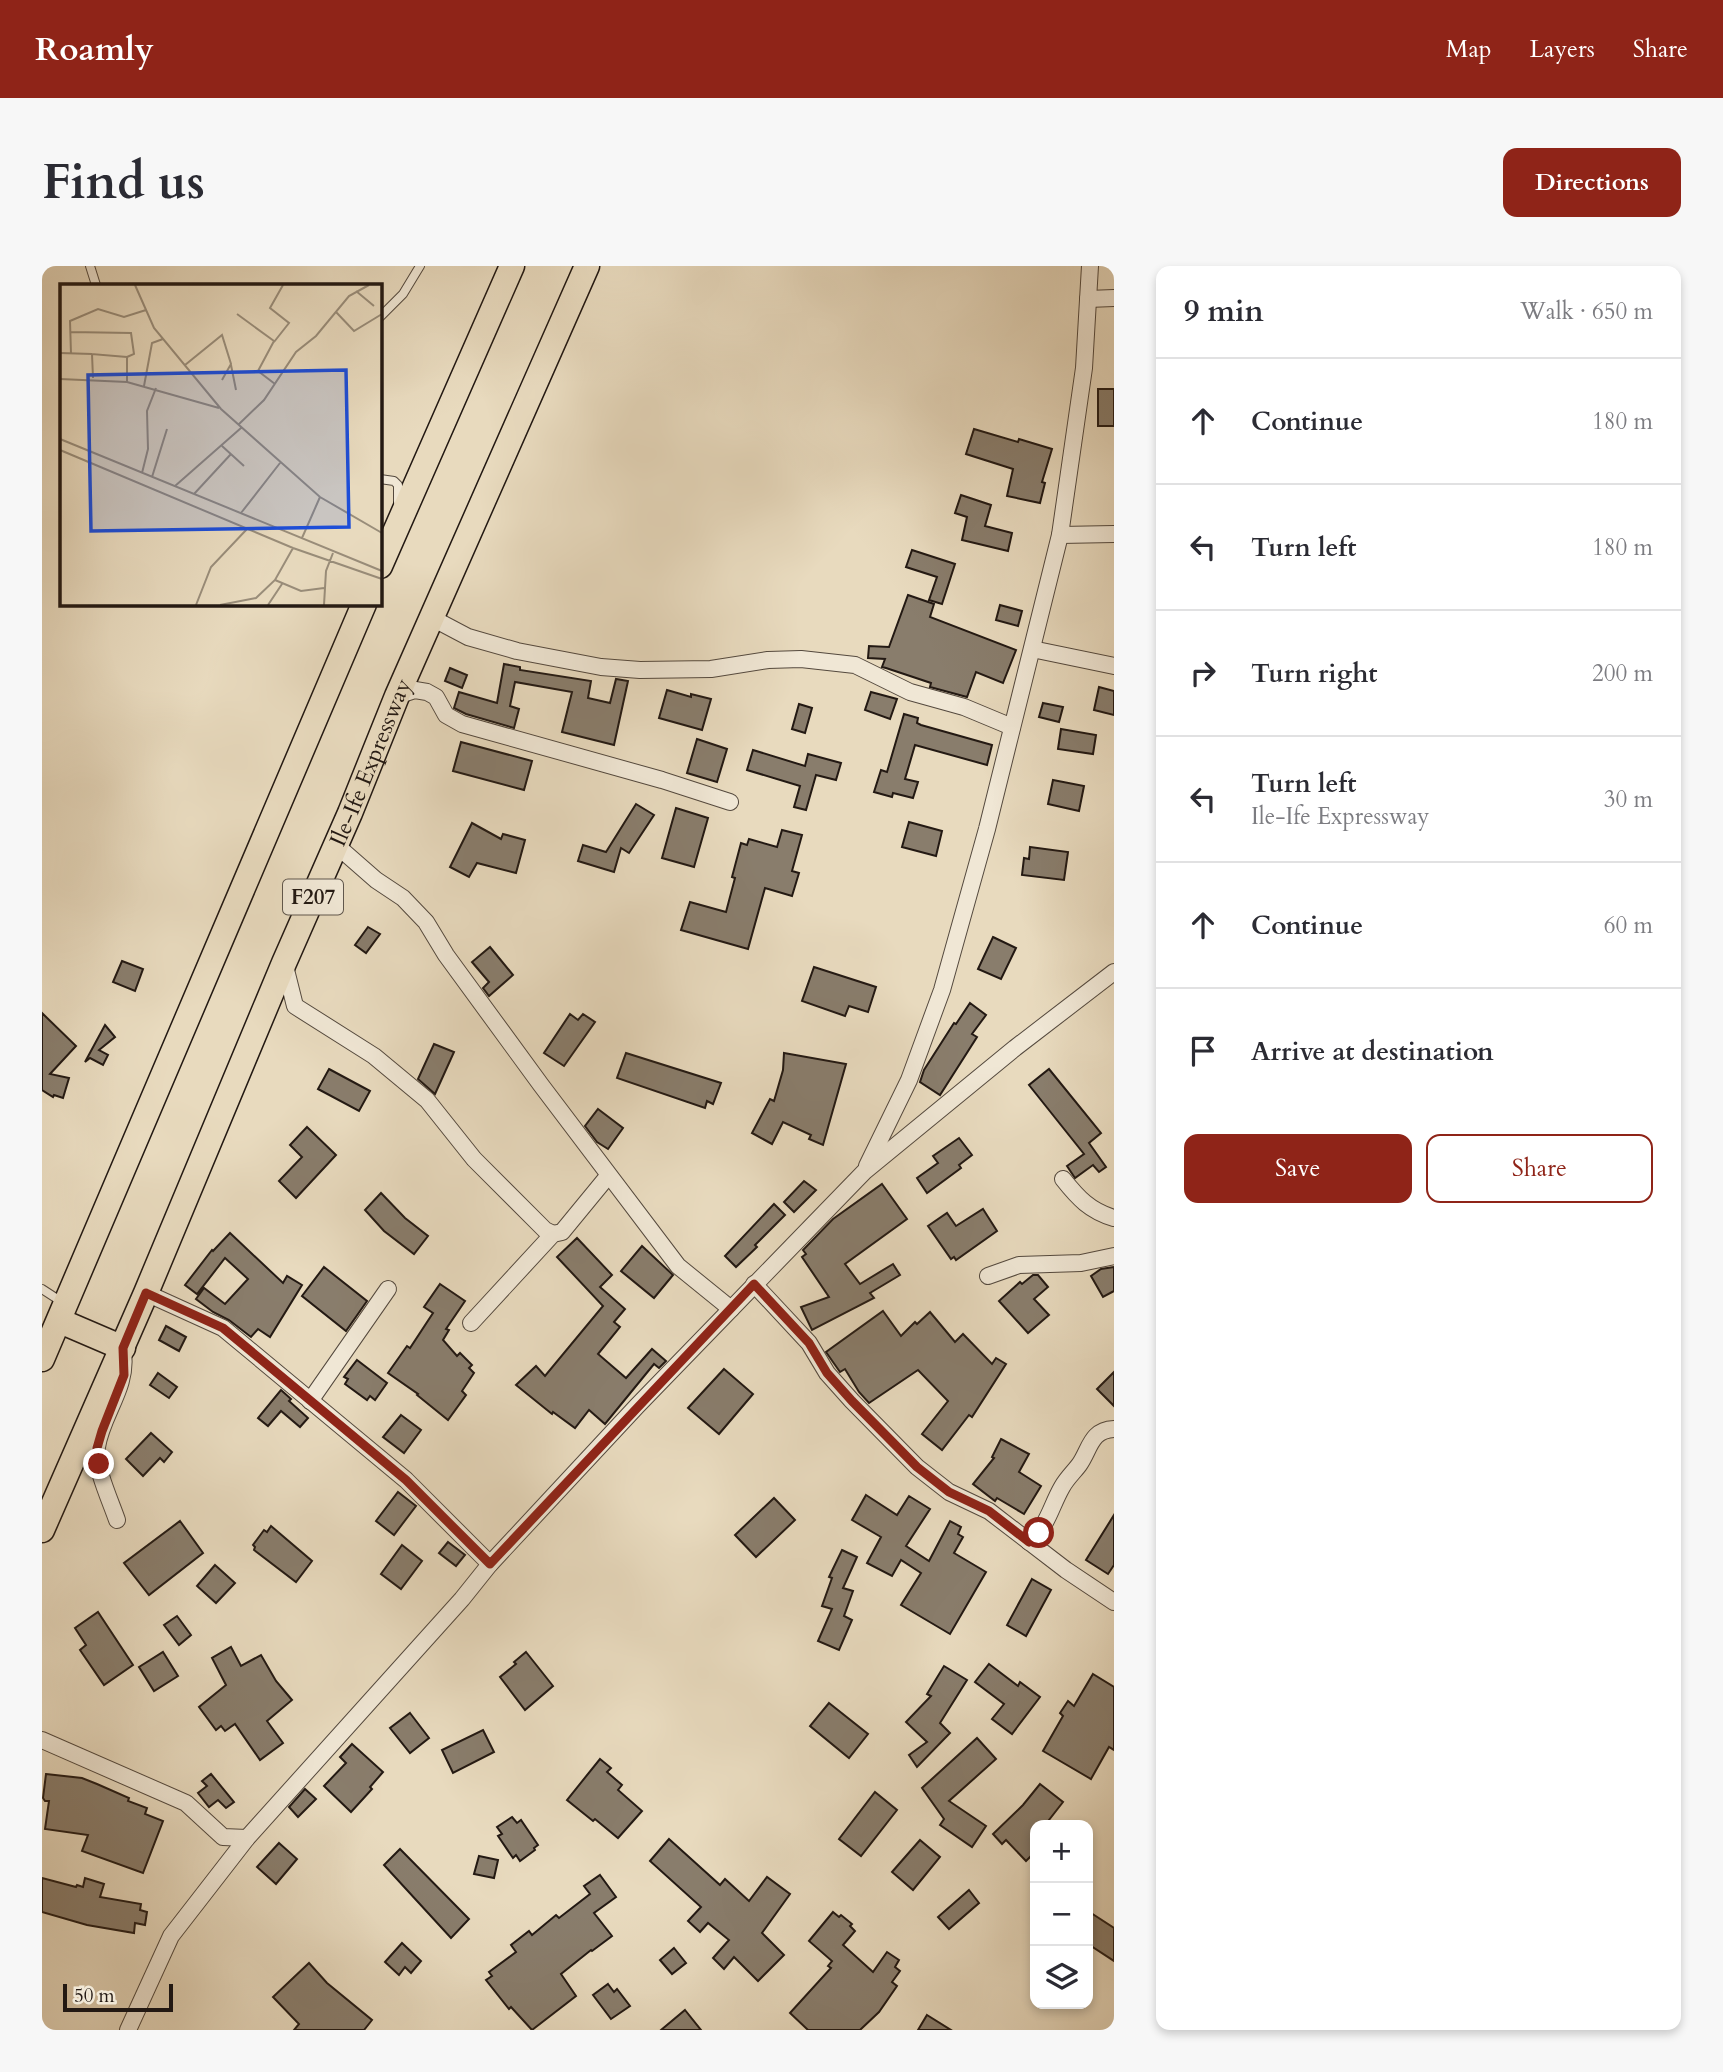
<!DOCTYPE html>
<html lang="en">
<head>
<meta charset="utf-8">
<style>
	:root { --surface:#fff; --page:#f7f7f7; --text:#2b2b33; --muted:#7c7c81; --line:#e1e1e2; --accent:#8f2418 }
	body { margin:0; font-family:Cardo,serif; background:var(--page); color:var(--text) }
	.controls { position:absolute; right:21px; bottom:21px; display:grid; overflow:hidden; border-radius:14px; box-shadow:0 4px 10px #0003 }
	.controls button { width:63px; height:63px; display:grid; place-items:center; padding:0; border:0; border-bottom:2px solid var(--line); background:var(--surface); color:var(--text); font:35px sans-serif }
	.scale { position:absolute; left:21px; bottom:18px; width:110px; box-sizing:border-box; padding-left:7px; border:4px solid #231913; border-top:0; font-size:19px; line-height:24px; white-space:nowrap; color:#231913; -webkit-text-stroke:5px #f0e7d5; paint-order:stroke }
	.stop { position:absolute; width:21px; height:21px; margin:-16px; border:5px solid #8f2418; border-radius:50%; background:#fff }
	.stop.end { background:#8f2418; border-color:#fff; box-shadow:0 2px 7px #0008 }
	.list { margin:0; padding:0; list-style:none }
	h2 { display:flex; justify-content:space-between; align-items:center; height:91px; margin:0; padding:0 28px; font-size:30px }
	h2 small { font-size:23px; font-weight:400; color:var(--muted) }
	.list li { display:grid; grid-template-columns:46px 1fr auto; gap:21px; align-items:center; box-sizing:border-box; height:126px; padding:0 28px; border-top:2px solid var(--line) }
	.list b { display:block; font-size:26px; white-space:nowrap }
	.list p { margin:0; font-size:23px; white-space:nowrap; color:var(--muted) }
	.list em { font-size:23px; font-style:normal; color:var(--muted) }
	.actions { display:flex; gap:14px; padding:21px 28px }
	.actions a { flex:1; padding:16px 0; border:2px solid var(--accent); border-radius:14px; text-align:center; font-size:24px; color:var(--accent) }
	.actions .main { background:var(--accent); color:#fff }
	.icon { flex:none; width:38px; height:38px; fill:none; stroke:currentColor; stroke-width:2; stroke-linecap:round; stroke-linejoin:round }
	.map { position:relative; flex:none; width:1072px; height:1764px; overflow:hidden; border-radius:14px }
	header { display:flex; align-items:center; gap:42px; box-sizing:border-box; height:98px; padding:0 35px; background:var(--accent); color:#fff }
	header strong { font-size:33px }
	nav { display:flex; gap:38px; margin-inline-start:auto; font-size:24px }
	.intro { display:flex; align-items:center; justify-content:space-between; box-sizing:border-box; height:168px; padding:0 42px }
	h1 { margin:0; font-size:49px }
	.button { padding:18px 32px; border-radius:14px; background:var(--accent); color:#fff; font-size:24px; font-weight:700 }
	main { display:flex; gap:42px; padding:0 42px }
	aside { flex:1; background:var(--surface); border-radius:14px; box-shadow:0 4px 10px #0003 }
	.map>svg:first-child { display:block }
</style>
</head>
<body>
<header>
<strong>Roamly</strong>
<nav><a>Map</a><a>Layers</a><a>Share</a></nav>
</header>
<div class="intro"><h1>Find us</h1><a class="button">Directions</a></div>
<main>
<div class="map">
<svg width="1072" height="1764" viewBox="0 0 1072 1764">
	<rect width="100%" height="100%" fill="#e8dabe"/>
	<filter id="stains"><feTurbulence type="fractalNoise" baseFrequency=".00286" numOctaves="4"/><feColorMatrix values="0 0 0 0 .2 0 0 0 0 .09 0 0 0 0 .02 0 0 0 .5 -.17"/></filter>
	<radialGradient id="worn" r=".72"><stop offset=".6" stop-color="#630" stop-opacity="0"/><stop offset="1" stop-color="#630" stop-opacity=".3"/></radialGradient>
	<!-- building -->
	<g fill="#897d6c" stroke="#231913" stroke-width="2">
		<rect x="1056" y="123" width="16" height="37"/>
		<path d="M932,163L976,176L977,173L1010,183L1000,216L1003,217L998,237L965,230L971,203L924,188Z"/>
		<path d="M919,229L949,239L943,260L970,267L966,285L920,274L925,251L913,247Z"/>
		<path d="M870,284L913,298L900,338L887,334L895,311L864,301Z"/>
		<path d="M866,329L892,338L888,351L974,384L961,417L934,406L925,431L888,421L889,417L844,402L840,401L843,393L826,392L827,380L847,381Z"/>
		<path d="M958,339L980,345L976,360L954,354Z"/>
		<path d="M462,398L478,401V404L549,415L546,432L568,437L574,413L586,415L572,479L520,466L530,426L473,416L468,440L477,443L472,462L424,448L412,442L417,426L455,437Z"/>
		<path d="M408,402L425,409L420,422L403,415Z"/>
		<path d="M1057,421L1072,425V449L1052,444Z"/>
		<path d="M625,424L649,431V428L669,433L660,464L617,452Z"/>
		<path d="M829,426L855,433L848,453L823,444Z"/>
		<path d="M1001,437L1021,441L1017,456L997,451Z"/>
		<path d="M757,438L770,442L763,467L750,463Z"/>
		<path d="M862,448L876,452L875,457L879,459L950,479L945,499L873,479L863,513L876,516L871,532L851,527L850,531L832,526L839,504L845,506Z"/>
		<path d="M1019,463L1054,469L1051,488L1016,483Z"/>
		<path d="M655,473L685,483L675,516L645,507Z"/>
		<path d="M419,476L490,495L482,524L411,505Z"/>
		<path d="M711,484L763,500L766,488L799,497L794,514L774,509L764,544L752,541L758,520L705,504Z"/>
		<path d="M1011,514L1042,520L1037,545L1006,538Z"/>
		<path d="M594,538L612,549L587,587L579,582L572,606L536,595L541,579L564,586Z"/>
		<path d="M634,542L666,552L652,601L620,592Z"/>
		<path d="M867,556L900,565L894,590L860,581Z"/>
		<path d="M430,557L459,573L461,568L483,574L474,607L435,597L427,611L408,601Z"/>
		<path d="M740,564L760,569L750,605L757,607L750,630L723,622L706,683L639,664L648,636L684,646L693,612L690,611L699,577L705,579L707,573L735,581Z"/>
		<path d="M988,581L1026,586L1022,614L980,609L982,592L987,593Z"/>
		<path d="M326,661L338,668L324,687L313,679Z"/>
		<path d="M951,671L974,682L959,713L936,703Z"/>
		<path d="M448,681L471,709L447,730L441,722L447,716L430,696Z"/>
		<path d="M80,695L101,703L93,725L71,716Z"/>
		<path d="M772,701L834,721L826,746L807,740L803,750L760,735Z"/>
		<path d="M928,737L944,749L930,768L935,771L898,829L878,816L882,804L912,757L914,758Z"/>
		<path d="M0,747L34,780L8,808L27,812L21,832L12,829L11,831L0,824Z"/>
		<path d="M528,748L536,754L541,748L553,756L522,800L502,787Z"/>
		<path d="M63,759L73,771L57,784L66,789L61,799L48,792L43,796Z"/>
		<path d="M392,778L412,786L393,828L376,813Z"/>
		<path d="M584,787L679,817L671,838L665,835L663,842L575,812Z"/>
		<path d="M742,787L804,798L781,879L767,873L769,869L741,856L730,878L710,867L728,833L732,835L741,804Z"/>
		<path d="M287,803L328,825L317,845L276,823Z"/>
		<path d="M1007,803L1059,867L1047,877L1064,901L1057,906L1051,899L1033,912L1025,900L1042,888L987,819Z"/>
		<path d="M556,843L581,862L566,883L555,876L543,860Z"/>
		<path d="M265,861L294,889L254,932L237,915L260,891L248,879Z"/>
		<path d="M917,872L930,889L917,899L919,902L885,927L875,912L896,897L891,890Z"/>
		<path d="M762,915L774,924L752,946L742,936Z"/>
		<path d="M840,918L865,953L803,998L818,1018L851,998L858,1009L828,1027L832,1032L770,1064L759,1041L787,1031L760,991L764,988L761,984L791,953Z"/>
		<path d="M339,927L363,952L386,970L372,988L342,965L323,944Z"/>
		<path d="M732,938L743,949L713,979L715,981L694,1001L683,990Z"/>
		<path d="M941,943L955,965L914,994L912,991L909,993L886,960L905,947L914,960Z"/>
		<path d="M188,967L241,1017L245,1010L260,1019L228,1071L216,1063L209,1071L187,1054L171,1046L154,1033L162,1022L183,1038L206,1013L183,992L155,1028L143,1019L170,984L171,985Z"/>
		<path d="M535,972L570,1009L558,1021L583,1043L572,1056L578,1061L556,1088L584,1112L610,1083L624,1095L617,1102L612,1098L563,1158L547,1144L533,1162L511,1146L510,1148L474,1119L494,1100L503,1110L561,1040L515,991Z"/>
		<path d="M600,980L631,1009L612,1032L579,1005Z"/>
		<path d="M282,1001L325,1035L304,1065L260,1030Z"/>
		<path d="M1072,1001V1025L1061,1031L1049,1010L1059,1003Z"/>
		<path d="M991,1009H996L1006,1021L992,1033L1007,1049L986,1067L957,1035L978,1016L980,1018Z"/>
		<path d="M398,1018L423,1035L404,1063L407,1064L401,1074L415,1090L418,1087L430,1099L427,1102L432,1107L420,1125L424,1129L406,1154L375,1129L376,1128L346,1107L365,1080L368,1082L391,1047L382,1041Z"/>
		<path d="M841,1045L859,1070L873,1056L875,1058L888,1046L913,1076L921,1068L950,1098L954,1092L964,1098L930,1151L927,1149L900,1184L880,1168L906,1135L876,1104L827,1137L817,1126L803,1103L798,1106L784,1086Z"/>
		<path d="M124,1060L144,1071L137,1085L117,1074Z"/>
		<path d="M315,1094L345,1117L333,1134L328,1130L325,1134L303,1118L306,1113L302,1111Z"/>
		<path d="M682,1103L711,1128L677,1168L646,1142Z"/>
		<path d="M1072,1106V1140L1055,1123Z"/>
		<path d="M116,1107L135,1121L127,1132L108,1119Z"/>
		<path d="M239,1124L249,1133L247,1135L266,1152L258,1161L239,1145L226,1160L216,1152Z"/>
		<path d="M359,1149L379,1164L362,1187L341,1171Z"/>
		<path d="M109,1167L130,1186L122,1196L118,1192L101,1210L84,1193Z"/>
		<path d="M959,1173L987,1188L977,1206L999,1220L982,1248L955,1232L953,1235L931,1218L952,1192L950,1191Z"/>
		<path d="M356,1226L374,1240L352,1269L334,1255Z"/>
		<path d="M824,1229L855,1249L867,1230L888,1243L864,1280L887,1295L908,1255L919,1261L916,1268L921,1271L912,1287L944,1306L908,1368L859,1339L879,1307L859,1294L850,1310L825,1297L839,1271L810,1254Z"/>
		<path d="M732,1232L753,1254L714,1291L693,1269Z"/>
		<path d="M1072,1249V1299L1066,1308L1044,1294Z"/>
		<path d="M138,1255L161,1287L107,1329L82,1297Z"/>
		<path d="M229,1260L270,1295L254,1316L212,1284L213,1281L211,1279L222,1264L225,1266Z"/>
		<path d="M406,1276L423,1289L414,1300L397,1287Z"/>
		<path d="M360,1279L380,1295L359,1323L339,1308Z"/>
		<path d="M800,1284L815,1291L801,1322L811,1325L802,1350L810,1354L797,1384L776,1375L790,1343L780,1340L790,1312L787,1311Z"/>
		<path d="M173,1299L193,1317L174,1337L155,1320Z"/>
		<path d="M990,1313L1009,1324L984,1370L965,1359Z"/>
		<path d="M56,1346L91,1399L62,1419L38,1384L44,1379L33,1362Z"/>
		<path d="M135,1350L149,1369L137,1379L122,1359Z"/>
		<path d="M189,1381L199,1400L219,1389L234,1415L250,1434L225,1455L241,1477L218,1494L193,1458L183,1465L179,1460L174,1464L157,1441L184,1419L170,1392Z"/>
		<path d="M121,1386L136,1410L112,1425L97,1401Z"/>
		<path d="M484,1386L511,1420L483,1444L458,1411L474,1398L472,1396Z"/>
		<path d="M947,1398L976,1420L978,1416L998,1431L970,1468L950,1453L962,1438L933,1416Z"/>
		<path d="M902,1400L925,1414L898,1457L908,1467L875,1501L867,1489L885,1476L864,1456L889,1430L885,1428Z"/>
		<path d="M1051,1408L1072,1421V1484L1067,1481L1049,1513L1001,1485L1021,1450L1018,1447L1026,1435L1032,1440Z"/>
		<path d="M787,1437L826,1468L807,1492L768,1460Z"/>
		<path d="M368,1447L387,1472L368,1487L348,1462Z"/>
		<path d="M441,1464L452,1486L411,1507L400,1484Z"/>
		<path d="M935,1472L954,1493L907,1535L944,1560L930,1581L898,1559L902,1553L880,1522Z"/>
		<path d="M310,1478L341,1506L328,1521L330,1523L309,1546L282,1520L304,1497L298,1491Z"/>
		<path d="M558,1493L569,1502L565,1506L580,1519L576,1524L600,1545L576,1572L553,1553L551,1555L525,1534Z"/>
		<path d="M4,1508L40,1512L55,1518L87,1532L86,1535L105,1542L103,1548L121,1555L101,1607L40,1585L46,1569L3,1563L7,1535H3L1,1532Z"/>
		<path d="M169,1508L192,1536L184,1542L176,1534L167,1541L156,1527L165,1520L160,1515Z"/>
		<path d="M998,1518L1021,1536L1003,1559H993V1586L984,1595L964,1574L960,1578L951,1568L981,1539Z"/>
		<path d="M263,1523L274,1533L256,1551L247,1541Z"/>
		<path d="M833,1526L855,1544L819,1590L797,1573Z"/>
		<path d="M470,1551L475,1557L479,1554L496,1579L492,1582L493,1584L478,1595L474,1589L471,1592L456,1570L460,1568L455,1561Z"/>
		<path d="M627,1573L678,1619L683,1613L707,1635L725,1611L748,1628L720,1667L742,1689L716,1715L692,1691L682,1703L671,1692L687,1674L666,1657L658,1666L646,1655L659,1641L608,1595Z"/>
		<path d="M878,1574L898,1591L871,1624L850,1606Z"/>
		<path d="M237,1577L255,1593L234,1618L215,1601Z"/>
		<path d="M358,1583L427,1653L409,1672L342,1599Z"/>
		<path d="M437,1590L456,1594L452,1612L432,1608Z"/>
		<path d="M558,1609L574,1631L552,1647L570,1670L550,1685L549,1684L519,1708L534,1730L490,1764L469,1741L467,1743L444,1714L450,1710L447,1706L474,1686L469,1679L487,1665L490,1669L514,1649L517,1652L548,1628L542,1620Z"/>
		<path d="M0,1612L34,1621L35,1619L41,1621L43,1612L62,1618L58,1631L99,1638L98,1644L105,1646L103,1659L93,1657L92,1667L45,1659L0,1646Z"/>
		<path d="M927,1624L937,1637L907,1663L896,1651Z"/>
		<path d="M1046,1645L1072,1662V1695L1046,1678Z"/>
		<path d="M791,1646L797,1651L799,1649L810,1658L808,1660L813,1665L801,1679L831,1706L845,1686L857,1694L853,1701L858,1705L850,1716L855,1720L837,1746L818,1764H766L748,1747L789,1702L786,1700L790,1695L767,1675Z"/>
		<path d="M360,1677L379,1695L369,1707L363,1701L357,1709L343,1696Z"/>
		<path d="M632,1682L644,1697L630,1708L618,1694Z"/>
		<path d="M267,1697L285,1717L330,1754L322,1764H252L257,1758L231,1731Z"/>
		<path d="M566,1718L572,1726L575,1723L588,1740L569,1753L551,1729Z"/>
		<path d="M643,1744L659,1764H619Z"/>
		<path d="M885,1749L909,1764H876Z"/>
	</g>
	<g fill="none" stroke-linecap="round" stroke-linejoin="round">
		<!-- service casing -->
		<g stroke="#54493e" stroke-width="10">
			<g id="service">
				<path d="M48,0L54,19"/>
				<path d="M338,51L361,28L378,0"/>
				<path d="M338,213L352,215L356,219V236"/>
				<path d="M0,1023L20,1036"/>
			</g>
		</g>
		<!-- minor casing -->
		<g stroke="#54493e" stroke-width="18">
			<g id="minor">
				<path d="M1046,33L1072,32"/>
				<path d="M1018,269L1072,268"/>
				<path d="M390,352L426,371L475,385L559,401L598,404L669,403L726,394L759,393L813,399L868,426L922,441L970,461"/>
				<path d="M990,383L1072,400"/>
				<path d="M355,430L373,424L385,426L394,431L404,449L420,458L620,514L688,536"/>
				<path d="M294,579L334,614L361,632L384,656L404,689L499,819L636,1000L689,1043"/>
				<path d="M243,700L253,740L332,790L385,834L432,893L503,964L511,968"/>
				<path d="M825,900L867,814L900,724L945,563L1018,269L1042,102L1048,0"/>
				<path d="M1021,913C1036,932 1048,945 1072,952"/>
				<path d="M946,1010L977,999L1039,997L1072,990"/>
				<path d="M712,1018L767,1077L785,1107L810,1135L875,1201L907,1226L947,1245L1024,1304L1072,1336"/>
				<path d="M104,1027L181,1062L364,1214L448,1298"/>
				<path d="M429,1057L511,968L520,966L566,910"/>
				<path d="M268,1135L346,1023"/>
				<path d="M75,1254C69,1236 52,1200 55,1181C60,1148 86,1122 81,1087"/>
				<path d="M987,1276C1007,1258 1008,1242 1020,1221C1025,1212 1031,1207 1037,1199C1048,1184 1048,1164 1072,1163"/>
				<path d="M0,1474L144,1537L181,1571L205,1572"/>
				<path d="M86,1764L129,1670L205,1572L420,1333L448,1298L595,1140L823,905L973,782L1072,706"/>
			</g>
		</g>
		<!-- primary casing -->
		<g stroke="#231913" stroke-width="27">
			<g id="primary">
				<path d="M338,300L470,0"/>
				<path d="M18,1055L81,1082"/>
				<path d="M0,1093L322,338"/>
				<path id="s1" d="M0,1264L104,1027L242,697L308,547L355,430L545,0"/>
			</g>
		</g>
		<!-- service -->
		<use href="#service" stroke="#f0e7d5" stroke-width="8"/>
		<!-- minor -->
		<use href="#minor" stroke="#f0e7d5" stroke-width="16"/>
		<!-- primary -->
		<use href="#primary" stroke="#e8dabe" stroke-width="24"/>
	</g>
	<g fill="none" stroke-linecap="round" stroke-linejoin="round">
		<!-- route -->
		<path stroke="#8f2418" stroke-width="9" d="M57,1198L55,1182L60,1165L82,1109L81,1082L104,1027L181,1062L364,1214L448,1298L712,1018L767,1077L785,1107L810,1135L875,1201L907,1226L947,1245L987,1276L997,1267"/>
	</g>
	<g text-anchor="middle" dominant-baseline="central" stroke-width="7" stroke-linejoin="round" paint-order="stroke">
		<!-- shield labels -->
		<rect fill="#f0e7d5" stroke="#60574d" stroke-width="2" x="241" y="613.5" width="60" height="35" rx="5"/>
		<g font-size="21" font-weight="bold" fill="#231913">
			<text x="271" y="631">F207</text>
		</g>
		<!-- street labels -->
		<g font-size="23" fill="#231913" stroke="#f0e7d5">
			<text stroke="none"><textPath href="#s1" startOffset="835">Ile-Ife Expressway</textPath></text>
		</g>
	</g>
	<!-- overview -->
	<g transform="translate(18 18)">
		<rect width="322" height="322" fill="#e8dabe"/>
		<path fill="none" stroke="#998d7a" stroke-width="2" d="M75,1L94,44L161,125L260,213L322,249M296,7L314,22M276,28L294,47L322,30M177,30L214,57L198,87L215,100M10,48L71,49L74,70L67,73V98M214,58L229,39L210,24L223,1M0,69L32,70M11,70L10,37L38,25L64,33L86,26M125,81L162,51L171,80L162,96M171,81L176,106M33,94L32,70L67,73M0,95L67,98L159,124M84,102L92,59L103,55M178,141L204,116L236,68L256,52L289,12L309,1M0,155L322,287M162,162L184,182M0,166L233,264L322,295M82,189L88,165L87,127L96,104M92,193L107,145M115,202L181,144M134,210L171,170M181,229L220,179M242,254L260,213M215,296L241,307L264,304M136,321L151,283L187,245M160,321L196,314L215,296L233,264M208,321L222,300M264,321L266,287L273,269"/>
		<path fill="#1d4ed8" fill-opacity="0.15" stroke="#1d4ed8" stroke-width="3.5" d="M286,86L289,243L31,247L28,91Z"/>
		<rect width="322" height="322" fill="none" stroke="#231913" stroke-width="3.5"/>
	</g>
	<rect width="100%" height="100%" filter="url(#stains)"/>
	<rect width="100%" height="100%" fill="url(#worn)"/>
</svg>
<div class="controls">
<button>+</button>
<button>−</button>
<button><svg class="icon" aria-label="layers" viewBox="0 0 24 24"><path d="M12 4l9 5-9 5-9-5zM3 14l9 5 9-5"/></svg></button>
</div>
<div class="scale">50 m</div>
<div class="stop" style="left:997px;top:1267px"></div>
<div class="stop end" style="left:57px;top:1198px"></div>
</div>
<aside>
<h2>9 min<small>Walk · 650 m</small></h2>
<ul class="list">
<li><svg class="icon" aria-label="ahead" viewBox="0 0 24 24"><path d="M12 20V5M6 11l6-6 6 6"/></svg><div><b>Continue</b></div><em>180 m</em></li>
<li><svg class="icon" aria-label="left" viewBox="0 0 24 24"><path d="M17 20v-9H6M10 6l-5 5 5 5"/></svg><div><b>Turn left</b></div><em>180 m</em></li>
<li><svg class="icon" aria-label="right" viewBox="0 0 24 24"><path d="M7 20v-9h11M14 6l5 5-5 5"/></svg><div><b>Turn right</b></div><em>200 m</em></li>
<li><svg class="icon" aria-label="left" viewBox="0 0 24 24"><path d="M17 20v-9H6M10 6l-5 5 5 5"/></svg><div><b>Turn left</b><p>Ile-Ife Expressway</p></div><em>30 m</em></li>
<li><svg class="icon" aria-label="ahead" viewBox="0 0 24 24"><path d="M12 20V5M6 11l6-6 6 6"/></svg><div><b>Continue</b></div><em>60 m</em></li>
<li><svg class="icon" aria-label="arrive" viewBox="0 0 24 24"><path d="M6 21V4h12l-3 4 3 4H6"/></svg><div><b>Arrive at destination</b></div></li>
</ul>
<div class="actions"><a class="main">Save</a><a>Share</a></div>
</aside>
</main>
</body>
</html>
